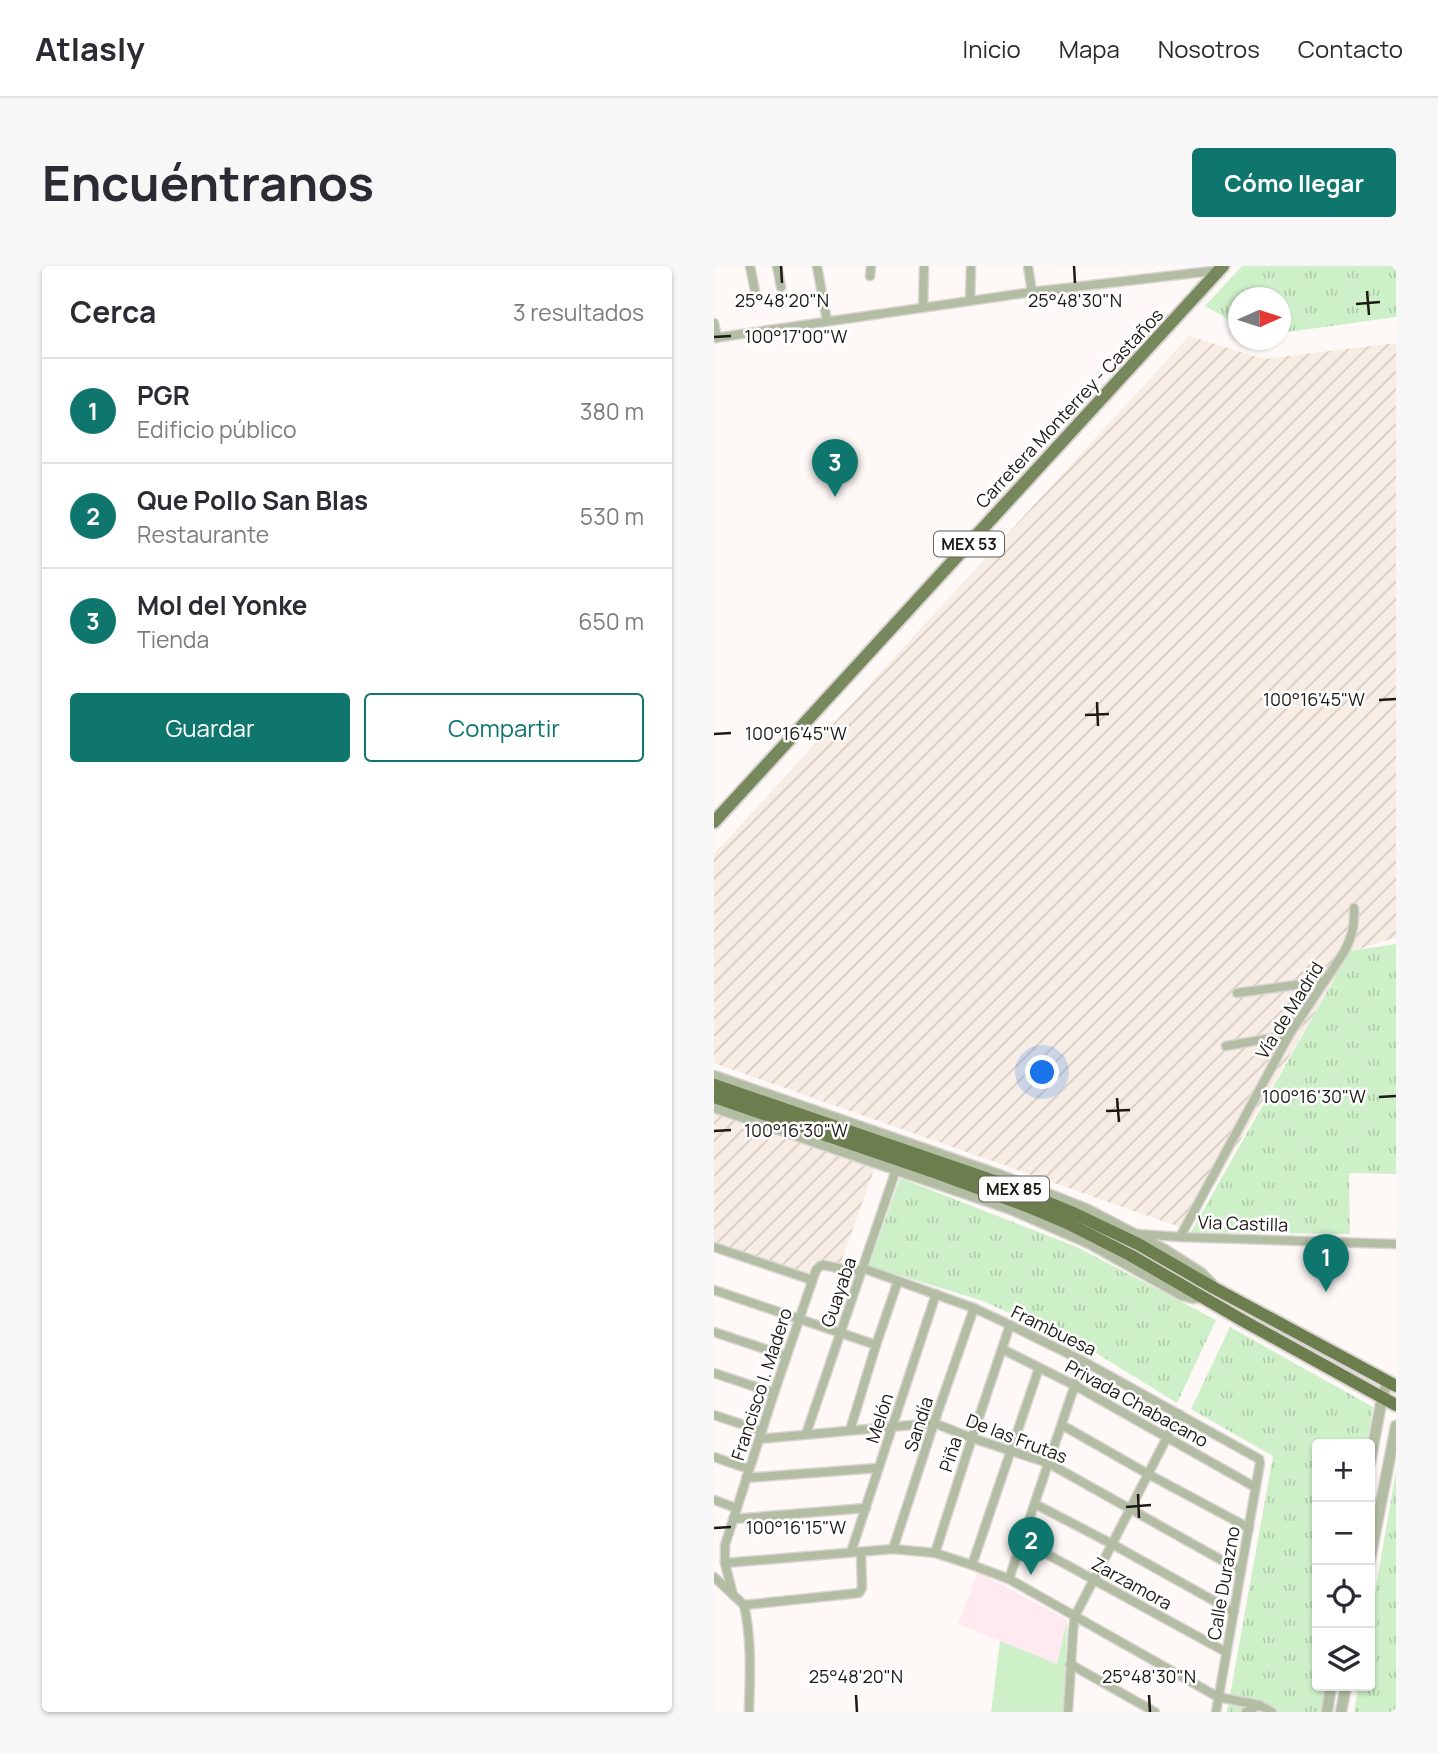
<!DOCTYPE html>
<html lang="es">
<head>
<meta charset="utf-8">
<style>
	:root { --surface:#fff; --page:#f7f7f7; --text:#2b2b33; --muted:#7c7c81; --line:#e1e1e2; --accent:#0f766e }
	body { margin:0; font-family:Manrope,sans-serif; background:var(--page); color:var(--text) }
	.controls { position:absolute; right:21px; bottom:21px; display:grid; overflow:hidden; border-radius:7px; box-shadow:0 2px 5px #0004 }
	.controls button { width:63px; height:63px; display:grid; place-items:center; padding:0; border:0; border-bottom:2px solid var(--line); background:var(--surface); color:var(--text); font:35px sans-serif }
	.compass { position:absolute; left:514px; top:21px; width:63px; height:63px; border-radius:50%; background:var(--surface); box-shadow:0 2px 5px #0004; rotate:87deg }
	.you { position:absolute; left:329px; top:807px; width:24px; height:24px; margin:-18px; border:5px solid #fff; border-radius:50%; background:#1a73e8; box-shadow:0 0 0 10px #1a73e833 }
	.badge { display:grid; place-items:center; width:46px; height:46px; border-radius:50%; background:var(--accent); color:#fff; font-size:23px; font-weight:700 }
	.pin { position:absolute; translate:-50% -58px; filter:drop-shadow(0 2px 4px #0008) }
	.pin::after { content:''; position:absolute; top:37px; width:24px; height:21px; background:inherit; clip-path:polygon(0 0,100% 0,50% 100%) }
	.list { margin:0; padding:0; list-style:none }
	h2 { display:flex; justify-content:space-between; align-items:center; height:91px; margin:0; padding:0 28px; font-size:30px }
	h2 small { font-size:23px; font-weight:400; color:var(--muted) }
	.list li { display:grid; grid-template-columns:46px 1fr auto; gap:21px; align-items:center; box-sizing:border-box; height:105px; padding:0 28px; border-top:2px solid var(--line) }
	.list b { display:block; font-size:26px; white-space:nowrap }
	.list p { margin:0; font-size:23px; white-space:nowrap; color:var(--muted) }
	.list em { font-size:23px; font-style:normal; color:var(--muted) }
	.actions { display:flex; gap:14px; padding:21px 28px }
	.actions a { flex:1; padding:16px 0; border:2px solid var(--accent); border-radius:7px; text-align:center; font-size:24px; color:var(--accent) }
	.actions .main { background:var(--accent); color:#fff }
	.icon { flex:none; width:38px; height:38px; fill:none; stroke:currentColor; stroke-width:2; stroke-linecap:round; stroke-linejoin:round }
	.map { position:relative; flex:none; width:682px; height:1446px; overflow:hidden; border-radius:7px }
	header { display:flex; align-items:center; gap:42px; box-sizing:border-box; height:98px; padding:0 35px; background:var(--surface); border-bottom:2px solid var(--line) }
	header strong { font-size:33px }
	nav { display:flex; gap:38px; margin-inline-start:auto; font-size:24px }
	.intro { display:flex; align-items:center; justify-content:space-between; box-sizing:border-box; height:168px; padding:0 42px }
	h1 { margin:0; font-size:49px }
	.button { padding:18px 32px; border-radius:7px; background:var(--accent); color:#fff; font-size:24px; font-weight:700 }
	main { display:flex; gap:42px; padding:0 42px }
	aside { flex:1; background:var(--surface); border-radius:7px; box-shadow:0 2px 5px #0004 }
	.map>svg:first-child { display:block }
</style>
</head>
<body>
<header>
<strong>Atlasly</strong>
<nav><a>Inicio</a><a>Mapa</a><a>Nosotros</a><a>Contacto</a></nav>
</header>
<div class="intro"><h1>Encuéntranos</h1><a class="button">Cómo llegar</a></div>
<main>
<aside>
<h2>Cerca<small>3 resultados</small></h2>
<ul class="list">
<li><span class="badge">1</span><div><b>PGR</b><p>Edificio público</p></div><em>380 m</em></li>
<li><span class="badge">2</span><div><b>Que Pollo San Blas</b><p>Restaurante</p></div><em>530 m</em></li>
<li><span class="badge">3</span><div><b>Mol del Yonke</b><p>Tienda</p></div><em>650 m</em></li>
</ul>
<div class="actions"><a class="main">Guardar</a><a>Compartir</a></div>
</aside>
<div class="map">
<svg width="682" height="1446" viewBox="0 0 682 1446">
	<defs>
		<pattern id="industrial-furrows" width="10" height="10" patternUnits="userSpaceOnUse" patternTransform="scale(1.75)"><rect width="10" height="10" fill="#f8ede4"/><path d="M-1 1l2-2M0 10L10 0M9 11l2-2" fill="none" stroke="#d4cbc3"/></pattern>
		<pattern id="grass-tufts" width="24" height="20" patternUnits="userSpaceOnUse" patternTransform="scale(1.75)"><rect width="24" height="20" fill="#cef0c8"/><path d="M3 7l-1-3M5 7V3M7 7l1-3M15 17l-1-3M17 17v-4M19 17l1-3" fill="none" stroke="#b0cdab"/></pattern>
	</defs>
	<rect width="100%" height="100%" fill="#fef9f6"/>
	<!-- industrial -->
	<g fill="url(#industrial-furrows)">
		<path d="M475,70L550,93L682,77V671L636,686L474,964L0,797V588Z"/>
		<path d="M0,847L161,901L125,1002L99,995L93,1009L0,978Z"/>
	</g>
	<!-- education -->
	<path fill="#ffeaf2" d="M264,1306L353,1354L343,1398L244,1358Z"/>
	<!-- grass -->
	<g fill="url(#grass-tufts)">
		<path d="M528,0H682V51L567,67L566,32H524V59L491,40Z"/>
		<path d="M682,678V908L635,907L636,968L477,966L636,685Z"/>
		<path d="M186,912L363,981L502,1054L463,1137L382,1087L269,1035L155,1000Z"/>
		<path d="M516,1061L659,1141L653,1178H603V1420H611L607,1446H513L559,1190L477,1143Z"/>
		<path d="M682,1205V1446H640L644,1420H656V1355Z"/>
	</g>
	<!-- park -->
	<path fill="#cef0c8" d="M353,1354L350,1446H277L286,1375L343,1398Z"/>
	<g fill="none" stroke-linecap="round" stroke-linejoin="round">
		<!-- minor casing -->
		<g stroke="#dad5d2" stroke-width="11">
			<g id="minor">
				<path d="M36,0L41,25"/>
				<path d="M63,0L67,21"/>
				<path d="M103,0L113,55"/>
				<path d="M314,0L318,26"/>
				<path d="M156,10L157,0"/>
				<path d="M256,35L257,0"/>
				<path d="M209,42L210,0"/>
				<path d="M0,57L3,72"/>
				<path d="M0,72L318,26L506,4"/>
				<path d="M523,727L611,715"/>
				<path d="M512,780L575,769"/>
				<path d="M423,968L466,971L682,978"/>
				<path d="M466,971L575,769L630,686C638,671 641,659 640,642"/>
				<path d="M0,981L98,1014"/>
				<path d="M0,1024L162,1079"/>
				<path d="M0,1066L72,1090"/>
				<path d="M288,1083L360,1119L541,1221"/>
				<path d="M0,1107L60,1127"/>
				<path d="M0,1149L48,1165"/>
				<path d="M348,1159L434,1208L535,1262"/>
				<path d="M136,1164L162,1079L184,1015"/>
				<path d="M92,1168L183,901"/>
				<path d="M45,1173L220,1157L258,1172L334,1197L527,1305"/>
				<path d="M0,1191L35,1203"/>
				<path d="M32,1212L164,1202"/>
				<path d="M0,1234L22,1242"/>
				<path d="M321,1238L398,1278L520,1346"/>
				<path d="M19,1253L152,1242"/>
				<path d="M309,1275L512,1386"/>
				<path d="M179,1283L220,1157L260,1042"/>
				<path d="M137,1286L222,1028"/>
				<path d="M221,1287L258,1172L296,1059"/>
				<path d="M11,1297L179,1283L221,1287L258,1299L295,1313L504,1431L545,1439L558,1446"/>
				<path d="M258,1299L325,1102"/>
				<path d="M0,1311L30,1339"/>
				<path d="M295,1313L369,1095"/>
				<path d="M19,1329L11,1297V1279L60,1127L102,1004L106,1000L109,999L139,1005L151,1003L260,1042L296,1059L369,1095L545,1193L546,1197L502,1446"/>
				<path d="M30,1339L145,1327L148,1322L147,1286"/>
				<path d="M30,1339C38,1374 36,1410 35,1446"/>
				<path d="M356,1398L441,1446"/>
				<path d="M354,1446L359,1365L361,1350L465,1148"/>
				<path d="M532,1446L545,1439"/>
			</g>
		</g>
		<!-- tertiary casing -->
		<g stroke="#dad5d2" stroke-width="13">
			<g id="tertiary">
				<path d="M0,810L288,910L372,943L451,984L487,1007L498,1018"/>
				<path d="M0,841L297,943L375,977L468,1029L479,1032L490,1031"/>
				<path d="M656,1196L668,1132L673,1116"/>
				<path d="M656,1293L682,1160"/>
				<path d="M613,1446L617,1420"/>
				<path d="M627,1446L632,1420"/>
			</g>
		</g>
		<!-- primary casing -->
		<g stroke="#dad5d2" stroke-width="16">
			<path id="primary" d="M0,556L509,0"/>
		</g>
		<!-- trunk casing -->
		<g stroke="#dad5d2" stroke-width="16">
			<g id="trunk">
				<path d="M0,819L286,917L357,946L424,978L500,1022L682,1120"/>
				<path d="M0,831L223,907L315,941L353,957L416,989L528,1054L682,1139"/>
			</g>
		</g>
		<!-- minor -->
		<use href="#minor" stroke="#b2bda4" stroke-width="8"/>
		<!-- tertiary -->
		<use href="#tertiary" stroke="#b2bda4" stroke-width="10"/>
		<!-- primary -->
		<use href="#primary" stroke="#76885c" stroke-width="12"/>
		<!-- trunk -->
		<use href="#trunk" stroke="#6c7e4e" stroke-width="12"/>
	</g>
	<!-- ticks -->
	<path fill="none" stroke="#1d1915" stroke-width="2.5" d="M67,0L68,17M360,0L361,17M653,25L655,49M642,38L666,36M0,71L17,70M665,434L682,433M383,436L384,460M371,449L395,448M0,468L17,467M665,831L682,830M403,832L405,856M392,845L416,844M0,865L17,864M424,1228L425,1252M412,1241L437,1239M0,1262L17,1261M142,1429L143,1446M435,1429L436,1446"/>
	<g text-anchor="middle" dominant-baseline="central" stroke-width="5" stroke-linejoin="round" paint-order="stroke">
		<!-- shield labels -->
		<g fill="#fff" stroke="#615e5b" stroke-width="2">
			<rect x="220" y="265.5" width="70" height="25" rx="5"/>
			<rect x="265" y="910.5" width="70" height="25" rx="5"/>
		</g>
		<g font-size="16" font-weight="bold" fill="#1d1915">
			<text x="255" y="278">MEX 53</text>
			<text x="300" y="923">MEX 85</text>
		</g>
		<!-- street labels -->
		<g font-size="18" fill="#1d1915" stroke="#fff">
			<text transform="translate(355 142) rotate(-47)">Carretera Monterrey - Castaños</text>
			<text transform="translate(575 744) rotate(-58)">Vía de Madrid</text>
			<text transform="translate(529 957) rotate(2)">Via Castilla</text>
			<text transform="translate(124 1026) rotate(-71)">Guayaba</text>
			<text transform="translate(340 1064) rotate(26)">Frambuesa</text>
			<text transform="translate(47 1118) rotate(-72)">Francisco I. Madero</text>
			<text transform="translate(423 1137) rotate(29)">Privada Chabacano</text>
			<text transform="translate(165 1152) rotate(-72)">Melón</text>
			<text transform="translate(204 1158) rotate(-72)">Sandía</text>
			<text transform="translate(303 1172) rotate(21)">De las Frutas</text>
			<text transform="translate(236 1188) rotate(-72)">Piña</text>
			<text transform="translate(418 1317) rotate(29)">Zarzamora</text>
			<text transform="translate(509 1317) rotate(-80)">Calle Durazno</text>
		</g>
	</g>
	<g font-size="18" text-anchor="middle" fill="#1d1915" stroke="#fff" stroke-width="5" stroke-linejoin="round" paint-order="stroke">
		<text x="68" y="41">25°48'20"N</text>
		<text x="361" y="41">25°48'30"N</text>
		<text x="82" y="77">100°17'00"W</text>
		<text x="600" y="440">100°16'45"W</text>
		<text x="82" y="474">100°16'45"W</text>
		<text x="600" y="837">100°16'30"W</text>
		<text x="82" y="871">100°16'30"W</text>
		<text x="82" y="1268">100°16'15"W</text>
		<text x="142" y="1417">25°48'20"N</text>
		<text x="435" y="1417">25°48'30"N</text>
	</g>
</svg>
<div class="controls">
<button>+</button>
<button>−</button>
<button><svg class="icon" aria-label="locate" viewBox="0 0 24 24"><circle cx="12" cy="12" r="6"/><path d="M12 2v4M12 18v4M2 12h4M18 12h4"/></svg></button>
<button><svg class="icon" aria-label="layers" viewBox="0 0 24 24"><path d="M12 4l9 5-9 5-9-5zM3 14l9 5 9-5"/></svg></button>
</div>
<svg class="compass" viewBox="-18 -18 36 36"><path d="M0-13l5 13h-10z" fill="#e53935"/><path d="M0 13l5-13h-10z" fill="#7c7c81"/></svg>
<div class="you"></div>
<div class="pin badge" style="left:612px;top:1026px">1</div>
<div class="pin badge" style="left:317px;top:1309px">2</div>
<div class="pin badge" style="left:121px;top:231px">3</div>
</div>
</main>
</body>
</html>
